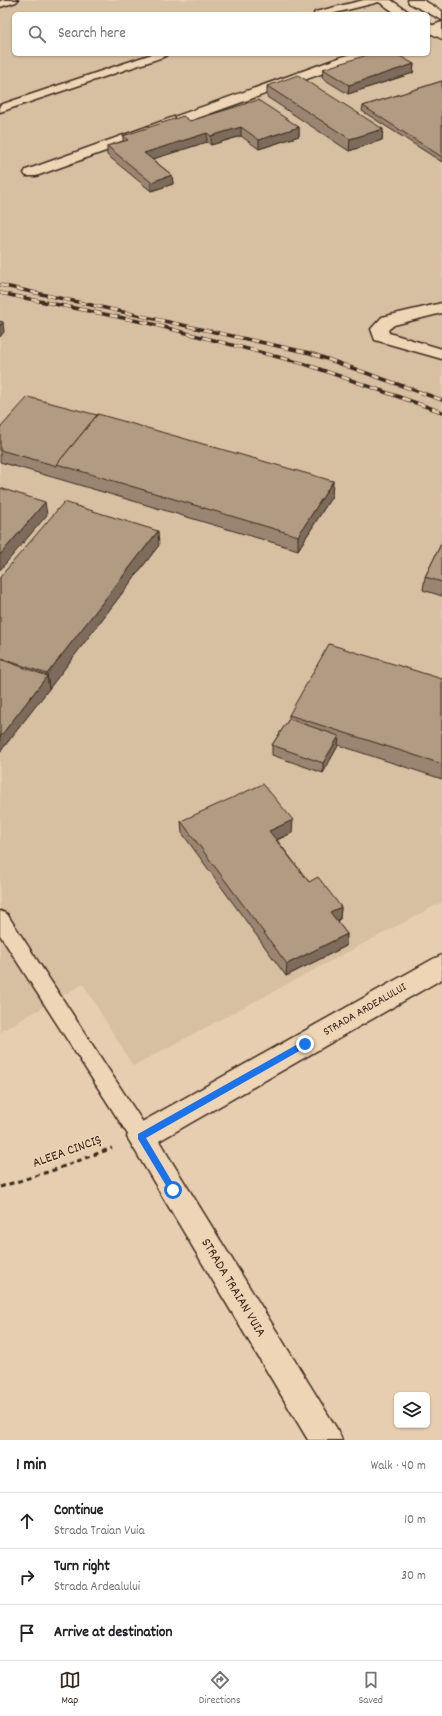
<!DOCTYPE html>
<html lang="en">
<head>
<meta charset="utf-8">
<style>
	:root { --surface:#fff; --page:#f2f2f2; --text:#202124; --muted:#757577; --line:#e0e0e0; --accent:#3b2a1e }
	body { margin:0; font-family:Dekko,sans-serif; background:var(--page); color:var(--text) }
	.controls { position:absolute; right:12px; bottom:12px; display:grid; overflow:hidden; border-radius:6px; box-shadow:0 1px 3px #0004 }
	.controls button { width:36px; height:36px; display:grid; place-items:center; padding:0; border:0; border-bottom:1px solid var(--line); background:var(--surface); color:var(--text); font:20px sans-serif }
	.stop { position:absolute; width:12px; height:12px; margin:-9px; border:3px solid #1a73e8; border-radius:50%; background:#fff }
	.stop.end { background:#1a73e8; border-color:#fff; box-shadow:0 1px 4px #0008 }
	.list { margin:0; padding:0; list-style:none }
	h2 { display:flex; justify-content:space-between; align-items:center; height:52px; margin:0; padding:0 16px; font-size:17px }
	h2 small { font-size:13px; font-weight:400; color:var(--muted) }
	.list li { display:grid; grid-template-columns:26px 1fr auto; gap:12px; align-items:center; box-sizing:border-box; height:56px; padding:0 16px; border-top:1px solid var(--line) }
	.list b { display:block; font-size:15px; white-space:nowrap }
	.list p { margin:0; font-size:13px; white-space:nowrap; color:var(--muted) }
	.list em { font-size:13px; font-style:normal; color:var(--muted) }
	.icon { flex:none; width:22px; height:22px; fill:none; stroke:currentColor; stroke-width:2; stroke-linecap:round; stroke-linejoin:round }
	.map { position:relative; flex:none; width:442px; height:1440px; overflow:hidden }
	.search { position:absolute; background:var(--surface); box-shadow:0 1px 3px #0004; left:12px; right:12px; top:12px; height:44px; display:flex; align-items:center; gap:10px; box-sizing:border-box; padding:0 14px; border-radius:6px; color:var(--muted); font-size:15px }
	.sheet { height:220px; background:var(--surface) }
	nav { display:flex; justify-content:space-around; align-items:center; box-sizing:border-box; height:56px; border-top:1px solid var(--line); background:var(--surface); font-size:11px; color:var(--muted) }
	nav a { display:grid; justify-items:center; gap:2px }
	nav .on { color:var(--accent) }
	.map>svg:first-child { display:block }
</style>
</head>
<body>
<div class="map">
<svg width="442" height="1440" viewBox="0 0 442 1440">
	<rect width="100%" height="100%" fill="#e7ceb0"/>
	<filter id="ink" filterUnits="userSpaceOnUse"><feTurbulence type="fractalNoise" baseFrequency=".025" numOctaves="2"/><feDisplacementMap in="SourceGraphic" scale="8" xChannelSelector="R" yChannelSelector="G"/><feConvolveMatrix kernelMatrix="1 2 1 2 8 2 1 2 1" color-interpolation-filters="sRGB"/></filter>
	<g filter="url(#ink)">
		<!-- built -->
		<path fill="#d7bfa2" d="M0,0H373L396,14H14V54H428V34L442,42V902L133,1066L83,984L0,1032Z"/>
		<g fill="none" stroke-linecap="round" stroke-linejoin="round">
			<!-- service casing -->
			<g stroke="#3b2a1e" stroke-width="3">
				<g id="service">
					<path d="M3,0H18L16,2L0,7V1Z"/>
					<path d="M364,0H381L379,2L331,14H314L315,12Z"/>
					<path d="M152,54H167L166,56L0,112V105Z"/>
					<path d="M0,911L7,914L148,1130L152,1137L148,1144L141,1147L134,1144L0,935Z"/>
				</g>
			</g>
			<!-- minor casing -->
			<g stroke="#3b2a1e" stroke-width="3">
				<g id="minor">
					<path d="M442,22V30L428,35V27Z"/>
					<path d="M350,54H370L368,57L36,176H26L24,173L26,170Z"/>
					<path d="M442,303V313L394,325L388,330L389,333L442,349V359L375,340L371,329L382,317Z"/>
					<path d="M442,955V979L159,1141L337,1429L342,1440H308L127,1137L131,1128L433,959Z"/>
				</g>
			</g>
			<!-- primary casing -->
			<g stroke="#3b2a1e" stroke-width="3">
				<g id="primary">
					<path d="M376,0H391L412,14H397Z"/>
					<path d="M408,0H423L442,11V20L409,3Z"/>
					<path d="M428,23L442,30V39L428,32Z"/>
				</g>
			</g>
			<!-- path -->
			<path stroke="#3b2a1e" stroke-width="3" stroke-dasharray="5 4" stroke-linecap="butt" d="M0,1187L54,1170L112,1148"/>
			<!-- service -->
			<use href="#service" fill="#eed5b6" fill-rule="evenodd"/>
			<!-- minor -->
			<use href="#minor" fill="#eed5b6" fill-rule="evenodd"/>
			<!-- primary -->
			<use href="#primary" fill="#eed5b6" fill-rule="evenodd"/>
			<!-- rail casing -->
			<g stroke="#3b2a1e" stroke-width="3.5">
				<g id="rail">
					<path d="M0,285L310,353L442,400"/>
					<path d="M0,293L148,323L305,364L442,412"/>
				</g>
			</g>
			<!-- rail -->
			<use href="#rail" stroke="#eed5b6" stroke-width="2.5" stroke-dasharray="8" stroke-linecap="butt"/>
		</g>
		<!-- wall -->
		<g fill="#998571" stroke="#3b2a1e">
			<path d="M414,64L413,73L348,94L322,78L323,69Z"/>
			<path d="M442,81V162L362,111L363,106Z"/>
			<path d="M267,86L383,129L382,140L349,151L267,97Z"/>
			<path d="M190,121L299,127V136L259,149L241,136L211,145L207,142L152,159L172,175L173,184L151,191L107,155V146L123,141V136Z"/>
			<path d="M0,428L333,481L332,496L298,550L59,479L0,462Z"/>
			<path d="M442,542V596L423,590L425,577Z"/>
			<path d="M159,545L0,752V577Z"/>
			<path d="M442,679V779L338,745L323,773L272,755V745L289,719V715Z"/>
			<path d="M181,821L292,833L277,840L309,882L341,907L340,919L337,921L347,934L346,946L286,976L182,833Z"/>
		</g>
		<!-- shaded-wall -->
		<g fill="#7d6c5c" stroke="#3b2a1e">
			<path d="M414,64L413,73L348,94L349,85Z"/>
			<path d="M241,127V136L211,145V136Z"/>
			<path d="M299,127V136L259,149V140Z"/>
			<path d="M383,129L382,140L349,151L350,139Z"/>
			<path d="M207,133V142L144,162V153Z"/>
			<path d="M172,175L173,184L151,191V182Z"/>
			<path d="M3,322L4,332L0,337V326Z"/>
			<path d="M333,481L332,496L298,550V536Z"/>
			<path d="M45,502L47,515L0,570V555Z"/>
			<path d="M158,531L159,545L49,689L47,674Z"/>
			<path d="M47,676L49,689L0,752V737Z"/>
			<path d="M339,736L338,746L323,773V763Z"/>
			<path d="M293,820L292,833L269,843V831Z"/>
			<path d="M341,907L340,919L329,924L330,912Z"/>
			<path d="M347,934L346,946L286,976L287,964Z"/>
		</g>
		<!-- building -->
		<g fill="#b29b83" stroke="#3b2a1e">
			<path d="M370,54H396L414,64L349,85L323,69Z"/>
			<path d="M298,75L383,129L350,139L267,86Z"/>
			<path d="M442,81V157L363,106Z"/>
			<path d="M258,100L299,127L259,140L241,127L211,136L207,133L144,153L172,175L151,182L107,146L128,140L123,136L183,116L190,121Z"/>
			<path d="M0,321L3,322L0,326Z"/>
			<path d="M28,397L97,415L57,464V466L0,450V428Z"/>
			<path d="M98,414L333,481L298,536L57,464Z"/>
			<path d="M0,488L45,502L0,555Z"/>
			<path d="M64,502L158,531L47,674L0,658V577Z"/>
			<path d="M442,542V582L425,577Z"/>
			<path d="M329,644L442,679V764L289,715Z"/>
			<path d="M0,659L47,676L0,737Z"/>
			<path d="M289,719L339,736L323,763L272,745Z"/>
			<path d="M263,784L293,820L269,831L309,882L318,877L341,907L330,912L347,934L287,964L181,821Z"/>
		</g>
	</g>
	<!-- route -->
	<path fill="#1a73e8" d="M305,1040L309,1044L308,1046L146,1138L177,1190L176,1192H170L138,1139V1134Z"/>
	<g text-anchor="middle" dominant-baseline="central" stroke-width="3" stroke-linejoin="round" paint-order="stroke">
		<!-- street labels -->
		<g font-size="12" fill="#3b2a1e" stroke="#eed5b6">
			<text transform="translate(365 1010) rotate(-30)">STRADA ARDEALULUI</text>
		</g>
		<!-- near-street labels -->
		<g font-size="14" fill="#3b2a1e" stroke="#eed5b6">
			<text transform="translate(67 1152) rotate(-20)">ALEEA CINCIȘ</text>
			<text transform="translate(233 1288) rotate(59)">STRADA TRAIAN VUIA</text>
		</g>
	</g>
</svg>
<div class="controls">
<button><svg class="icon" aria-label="layers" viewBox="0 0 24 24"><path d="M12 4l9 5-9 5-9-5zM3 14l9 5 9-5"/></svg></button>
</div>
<div class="stop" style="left:173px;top:1190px"></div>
<div class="stop end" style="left:305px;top:1044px"></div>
<div class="search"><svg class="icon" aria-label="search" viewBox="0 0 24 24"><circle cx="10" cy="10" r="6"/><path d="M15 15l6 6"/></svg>Search here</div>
</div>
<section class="sheet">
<h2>1 min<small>Walk · 40 m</small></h2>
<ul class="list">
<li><svg class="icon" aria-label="ahead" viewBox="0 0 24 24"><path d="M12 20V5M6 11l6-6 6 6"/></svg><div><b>Continue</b><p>Strada Traian Vuia</p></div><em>10 m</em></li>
<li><svg class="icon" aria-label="right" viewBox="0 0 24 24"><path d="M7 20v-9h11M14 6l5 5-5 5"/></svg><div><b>Turn right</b><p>Strada Ardealului</p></div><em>30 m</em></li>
<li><svg class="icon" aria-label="arrive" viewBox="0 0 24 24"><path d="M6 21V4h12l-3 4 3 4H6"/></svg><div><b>Arrive at destination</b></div></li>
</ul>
</section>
<nav>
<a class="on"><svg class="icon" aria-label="map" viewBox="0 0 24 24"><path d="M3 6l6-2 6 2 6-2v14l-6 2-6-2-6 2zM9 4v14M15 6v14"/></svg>Map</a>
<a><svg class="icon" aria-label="directions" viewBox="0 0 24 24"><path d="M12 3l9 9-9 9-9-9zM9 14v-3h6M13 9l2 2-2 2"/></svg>Directions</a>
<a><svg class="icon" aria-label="saved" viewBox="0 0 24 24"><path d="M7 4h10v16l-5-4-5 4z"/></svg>Saved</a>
</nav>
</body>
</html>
